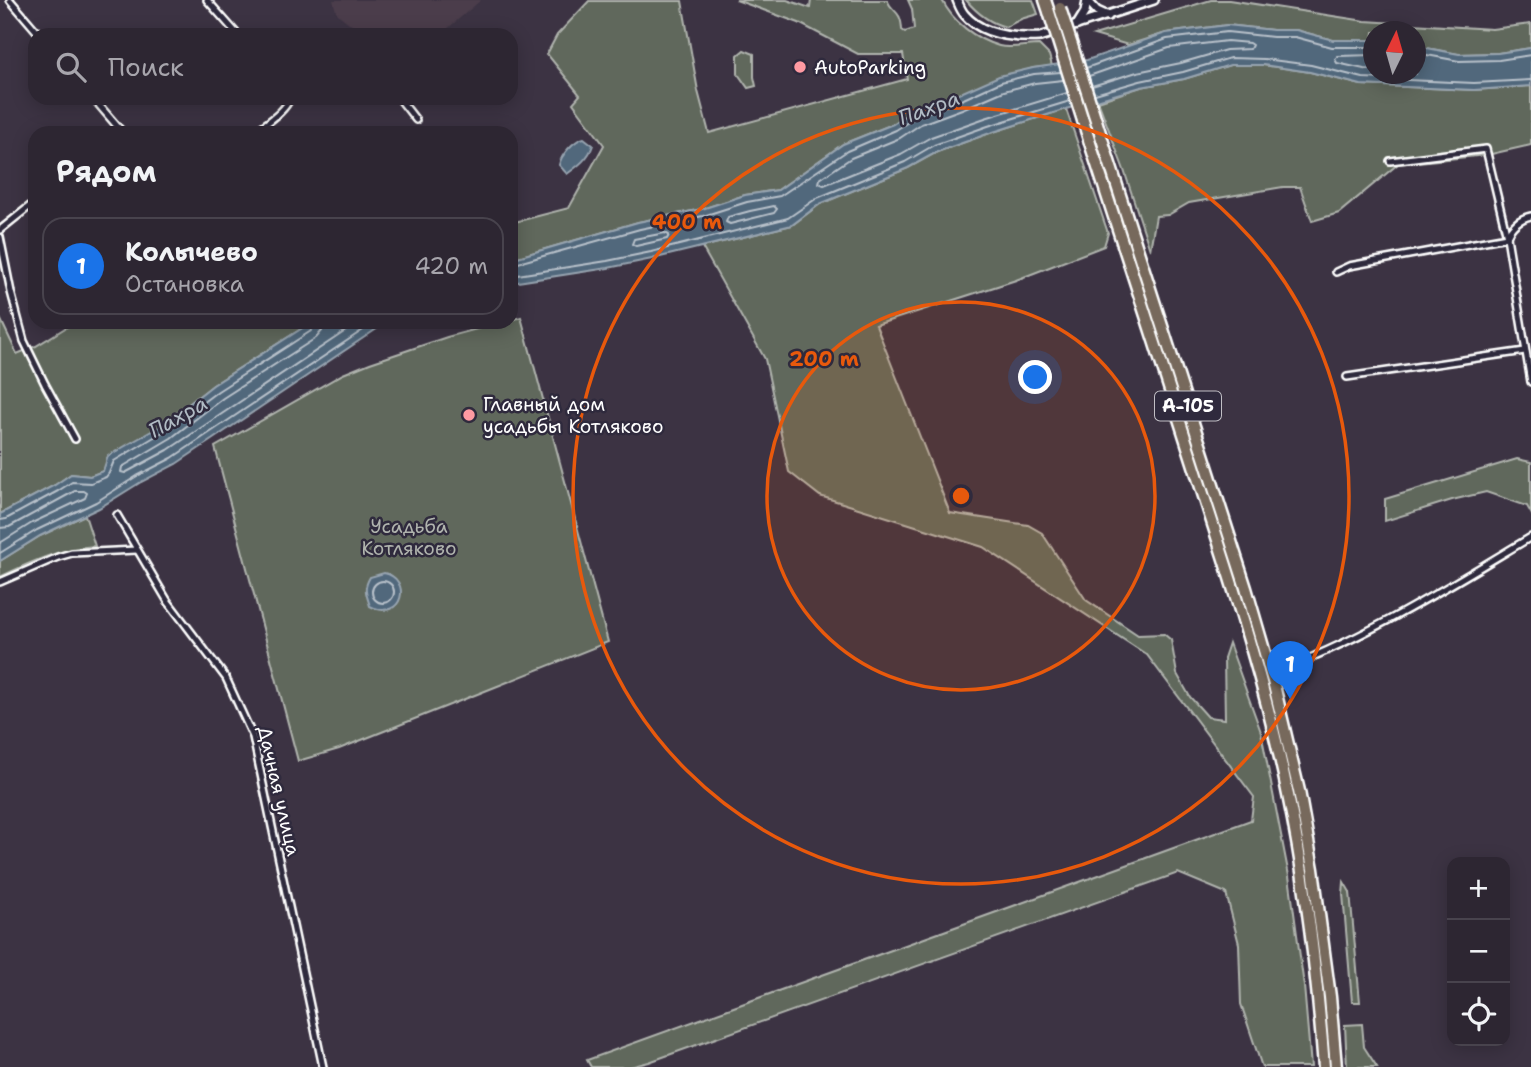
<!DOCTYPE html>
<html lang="ru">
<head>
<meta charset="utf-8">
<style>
	:root { --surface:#2d2632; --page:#352e3a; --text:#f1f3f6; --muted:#a7a5ac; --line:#48434d; --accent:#1a73e8 }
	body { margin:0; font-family:"Shantell Sans",sans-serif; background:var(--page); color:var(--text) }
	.controls { position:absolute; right:21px; bottom:21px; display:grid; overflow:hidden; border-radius:14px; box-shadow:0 4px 18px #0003 }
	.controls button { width:63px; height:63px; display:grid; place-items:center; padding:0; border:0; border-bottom:2px solid var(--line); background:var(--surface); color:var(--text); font:35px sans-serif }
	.compass { position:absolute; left:1363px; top:21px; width:63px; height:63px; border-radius:50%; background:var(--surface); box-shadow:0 4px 18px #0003; rotate:5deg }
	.you { position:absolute; left:1036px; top:378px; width:24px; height:24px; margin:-18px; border:5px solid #fff; border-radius:50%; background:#1a73e8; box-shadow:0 0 0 10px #1a73e833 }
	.badge { display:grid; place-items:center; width:46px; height:46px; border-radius:50%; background:var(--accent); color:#fff; font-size:23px; font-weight:700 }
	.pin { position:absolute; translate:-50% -58px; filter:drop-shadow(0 2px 4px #0008) }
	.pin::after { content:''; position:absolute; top:37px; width:24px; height:21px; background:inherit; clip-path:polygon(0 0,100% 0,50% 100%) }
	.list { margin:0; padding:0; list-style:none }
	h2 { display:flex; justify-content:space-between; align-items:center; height:91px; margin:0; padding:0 28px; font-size:30px }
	h2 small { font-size:23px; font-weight:400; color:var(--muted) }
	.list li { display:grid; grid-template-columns:46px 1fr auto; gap:21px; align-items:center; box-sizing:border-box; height:98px; margin:0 14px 14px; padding:0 14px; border:2px solid var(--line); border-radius:21px }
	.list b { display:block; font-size:26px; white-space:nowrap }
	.list p { margin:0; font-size:23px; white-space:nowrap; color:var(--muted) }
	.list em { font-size:23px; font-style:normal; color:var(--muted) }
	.icon { flex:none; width:38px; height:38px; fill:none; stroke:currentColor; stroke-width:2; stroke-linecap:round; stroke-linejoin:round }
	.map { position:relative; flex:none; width:1531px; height:1067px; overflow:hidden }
	.search { position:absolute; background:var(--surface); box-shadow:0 4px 18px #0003; left:28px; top:28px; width:490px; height:77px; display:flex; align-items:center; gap:18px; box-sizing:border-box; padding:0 24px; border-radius:21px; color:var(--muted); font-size:26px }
	.panel { position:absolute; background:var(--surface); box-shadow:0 4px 18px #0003; left:28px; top:126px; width:490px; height:203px; border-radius:21px }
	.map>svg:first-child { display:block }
</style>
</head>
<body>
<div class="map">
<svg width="1531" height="1067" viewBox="0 0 1531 1067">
	<rect width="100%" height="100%" fill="#3c3343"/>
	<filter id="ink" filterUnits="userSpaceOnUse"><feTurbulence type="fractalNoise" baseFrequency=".0143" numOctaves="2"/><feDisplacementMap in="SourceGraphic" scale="14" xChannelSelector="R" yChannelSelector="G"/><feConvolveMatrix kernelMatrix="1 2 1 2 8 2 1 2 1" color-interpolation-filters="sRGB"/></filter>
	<g filter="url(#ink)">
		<!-- built -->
		<path fill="#4b3e4b" d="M333,0H481L440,35H364L339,15L336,11Z"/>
		<!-- green -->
		<g fill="#60685c" stroke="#b0b4ae" stroke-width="2">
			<path d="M736,0H787L810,8L811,0H887C893,14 901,9 902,30L905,32L914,29L912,9L908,0H942C953,22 975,39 999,46C1010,49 1027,45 1039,45L1049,55L1052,66L1033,68L913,110L893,124L843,144L778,190L745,195L702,209L638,222L511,259V223L569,208L604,145L573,103L580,95L547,54L557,35L589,1H682L698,91L709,133L907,79L903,54H858L799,23Z"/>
			<path d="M966,0H1033L1038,14L1021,19L1006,27C989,23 977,13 966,0Z"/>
			<path d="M1211,0H1229L1365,21L1492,29L1531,24V48L1498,53L1458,54L1416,46V32H1374L1373,40H1333L1296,30H1273L1227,25L1166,33L1128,45L1094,35Z"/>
			<path d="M744,50L754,54V77L756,86L748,88L738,74V55Z"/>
			<path d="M1230,65H1263L1310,72L1361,85L1474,90L1531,86V145L1487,155L1398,164L1339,213L1312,221L1300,187H1283L1189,203L1168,215L1156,216L1150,250L1124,170L1098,101L1141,87L1184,79Z"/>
			<path d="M1066,109L1108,233L1104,246L1016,280L876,325L950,513L1028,525L1042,533L1086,600L1138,635L1164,634L1171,640L1177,674L1190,697L1208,717L1225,719L1224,658L1229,643L1261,732L1289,876L1304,986L1311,1067H1262L1241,1004L1239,944L1226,893L1178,873L649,1062L630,1067H591L587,1060L1251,820L1254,797L1147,655L983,547L820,496L789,472L765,359L702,247L792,225L820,204L908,168L937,152L990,133Z"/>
			<path d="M521,317L608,642L339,749L298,761L215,447L343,374L370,363L447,337L503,322H511V320Z"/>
			<path d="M0,318L17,354L36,346L75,322H312L213,385L103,471L90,476L71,474L55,485L0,514Z"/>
			<path d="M1517,459L1531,462V513L1527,506L1486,492L1452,500L1385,521V499Z"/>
			<path d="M85,515L95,546C61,548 30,562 0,577V561L40,536Z"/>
			<path d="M1344,882L1350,892L1360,1002H1352L1343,894Z"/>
			<path d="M1362,1024L1364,1047L1377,1067H1347L1345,1025Z"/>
		</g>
		<!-- water -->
		<g fill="#51677c" stroke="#97a4b0" stroke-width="2">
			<path d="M1227,25L1273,30H1296L1333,40H1373L1374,74H1416V46L1459,54L1498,53L1531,48V86L1474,90L1361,85L1310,72L1263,65H1230L1184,79L1141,87L1066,109L990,133L937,152L908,168L820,204L792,225L652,259L608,268L511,283V259L638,222L702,209L745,195L778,190L843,144L893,124L913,110L956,95L999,76L1033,68L1087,60L1166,33Z"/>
			<path d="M584,138L593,145C589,158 578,166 567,174L559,165C561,155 574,140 584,138Z"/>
			<path d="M312,322H387L176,464L141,482L99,508L40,536L0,561V514L55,485L71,474L90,476L103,471L108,456L162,425L213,385Z"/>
			<path d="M384,573C412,578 404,623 370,606C366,593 363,589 370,577Z"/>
		</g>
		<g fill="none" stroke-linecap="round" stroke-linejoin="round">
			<!-- shore -->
			<g stroke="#b9c2cb" stroke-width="2">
				<path d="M1416,53L1459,61L1499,60L1531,55"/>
				<path d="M1374,55L1338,56L1335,59L1337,63L1364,69L1374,70"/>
				<path d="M1086,68L1167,39L1227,32L1273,37H1295L1332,47H1374"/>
				<path d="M1089,76L1169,48L1227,41L1249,43L1252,45L1250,49L1226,50L1181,63L1137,72L1092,86"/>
				<path d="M1063,80L1035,83L1004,91L962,109L921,124L900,138L851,158L820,179L819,183L824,185L901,154L931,137L985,118L1067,93"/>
				<path d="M1095,94L1140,81L1183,72L1230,58L1264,59L1311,65L1363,78L1474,83L1531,80"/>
				<path d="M774,206L777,209L774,213L730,224L726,222L728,217L750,211Z"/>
				<path d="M665,233L669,235L667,239L636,246L632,244L634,239Z"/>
				<path d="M511,265L640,229L703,216L747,202L780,196L847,151L896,130L917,116L959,101L1001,82L1034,74L1061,72"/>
				<path d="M511,276L607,261L651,252L788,218L817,198L905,162L934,145L988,126L1070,101"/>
				<path d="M323,322L322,331L316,338L223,398L171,438L122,467L121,472L125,473L168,450L359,322"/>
				<path d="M0,520L6,519L58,491L72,482L91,483L106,477L109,473L114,461L166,430L218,391L311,331L314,327V322"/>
				<path d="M0,528L9,527L75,491H84L87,493L85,498L32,523L0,543"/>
				<path d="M0,553L37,530L96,502L137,476L172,458L375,322"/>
				<circle cx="383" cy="592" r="11"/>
			</g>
			<!-- street casing -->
			<g stroke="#fff" stroke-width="10">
				<g id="street">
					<path d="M10,0L40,35"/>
					<path d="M207,0L238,35"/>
					<path d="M325,35H326"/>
					<path d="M93,98L123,133"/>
					<path d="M399,98L416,120"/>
					<path d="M254,133C266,123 285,112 290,98"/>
					<path d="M1390,161L1486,149L1507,237L1531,382"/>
					<path d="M0,230L35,202"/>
					<path d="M0,237L11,292L24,341L45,384L75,439"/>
					<path d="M1336,272L1349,266L1507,237C1510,227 1520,218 1531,216"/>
					<path d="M1347,377L1525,351"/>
					<path d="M117,515L167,600L226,678L253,737L323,1067"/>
					<path d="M0,582L58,557L72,553L137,550"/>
					<path d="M1272,673C1364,640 1447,587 1531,537"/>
				</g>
			</g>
			<!-- secondary casing -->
			<g stroke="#fff" stroke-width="12">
				<g id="secondary">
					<path d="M957,0C959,5 961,11 965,15C982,35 1015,38 1040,37L1154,0"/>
					<path d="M1087,0L1097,11L1108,16"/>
					<path d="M1077,25L1085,12L1087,0"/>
				</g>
			</g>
			<!-- highway casing -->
			<g stroke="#fff" stroke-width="15">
				<g id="highway">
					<path d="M1045,0L1049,12"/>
					<path d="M1102,139L1246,588L1273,681L1299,791L1313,869L1330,997L1336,1067"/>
					<path d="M1090,143C1126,254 1162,364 1197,475C1231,580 1266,686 1288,795C1307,885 1317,976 1324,1067"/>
				</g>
			</g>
			<!-- street -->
			<use href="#street" stroke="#2f2a3d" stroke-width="5"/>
			<!-- secondary -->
			<use href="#secondary" stroke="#2f2a3d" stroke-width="7"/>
			<!-- highway -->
			<use href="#highway" stroke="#77695c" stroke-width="10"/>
			<!-- highway-bridge casing -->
			<g stroke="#fff" stroke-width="15" stroke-linecap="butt">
				<g id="highway-bridge">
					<path d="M1060,8L1102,139"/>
					<path d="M1049,12L1090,143"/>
				</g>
			</g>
			<!-- highway-bridge -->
			<use href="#highway-bridge" stroke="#77695c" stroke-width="10"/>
		</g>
	</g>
	<!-- distance rings -->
	<circle cx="961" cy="496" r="194" fill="#e8590c" fill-opacity=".12"/>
	<g fill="none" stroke="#e8590c" stroke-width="3.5">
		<circle cx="961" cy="496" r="194"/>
		<circle cx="961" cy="496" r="388"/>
	</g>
	<!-- markers -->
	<g fill="#ff9aa2" stroke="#2f2a3d" stroke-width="2.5">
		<circle cx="800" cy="67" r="7"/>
		<circle cx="469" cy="415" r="7"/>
	</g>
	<g text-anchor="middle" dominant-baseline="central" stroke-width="5" stroke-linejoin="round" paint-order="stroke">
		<!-- shield labels -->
		<rect fill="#2f2a3d" stroke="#c1bfc5" stroke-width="2" x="1155" y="391.5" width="66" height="29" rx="5"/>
		<g font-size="18" font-weight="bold" fill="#fff">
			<text x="1188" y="406">А-105</text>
		</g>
		<!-- poi labels -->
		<g font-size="19" fill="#fff" stroke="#2f2a3d" text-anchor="start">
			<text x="814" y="67">AutoParking</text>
			<text x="483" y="404">Главный дом<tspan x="483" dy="22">усадьбы Котляково</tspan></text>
		</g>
		<!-- park labels -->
		<g font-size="19" fill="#b0b4ae" stroke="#2f2a3d">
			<text x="409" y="526">Усадьба<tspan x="409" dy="22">Котляково</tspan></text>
		</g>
		<!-- street labels -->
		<g font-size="19" fill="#fff" stroke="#2f2a3d">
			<text transform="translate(279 791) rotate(77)">Дачная улица</text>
		</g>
		<!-- water labels -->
		<g font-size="21" font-style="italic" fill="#b1bbc4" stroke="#2f2a3d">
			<text transform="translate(929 108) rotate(-20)">Пахра</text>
			<text transform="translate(178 417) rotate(-29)">Пахра</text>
		</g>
	</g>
	<circle cx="961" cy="496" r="10" fill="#e8590c" stroke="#2f2a3d" stroke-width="3.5"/>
	<g font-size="21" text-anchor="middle" font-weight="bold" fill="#e8590c" stroke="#2f2a3d" stroke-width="5" stroke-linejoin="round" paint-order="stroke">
		<text x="687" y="229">400 m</text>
		<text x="824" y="366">200 m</text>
	</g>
</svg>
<div class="controls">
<button>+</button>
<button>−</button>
<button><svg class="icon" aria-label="locate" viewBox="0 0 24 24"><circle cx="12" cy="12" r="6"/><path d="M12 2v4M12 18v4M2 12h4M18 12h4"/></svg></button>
</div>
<svg class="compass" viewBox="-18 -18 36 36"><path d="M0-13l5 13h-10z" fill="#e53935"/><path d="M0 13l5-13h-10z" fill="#a7a5ac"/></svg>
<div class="you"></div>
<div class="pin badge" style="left:1290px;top:699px">1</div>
<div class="search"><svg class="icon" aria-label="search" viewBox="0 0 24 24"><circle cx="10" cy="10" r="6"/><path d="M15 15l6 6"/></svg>Поиск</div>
<section class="panel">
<h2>Рядом<small></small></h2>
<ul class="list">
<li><span class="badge">1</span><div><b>Колычево</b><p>Остановка</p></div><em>420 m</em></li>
</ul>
</section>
</div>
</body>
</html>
